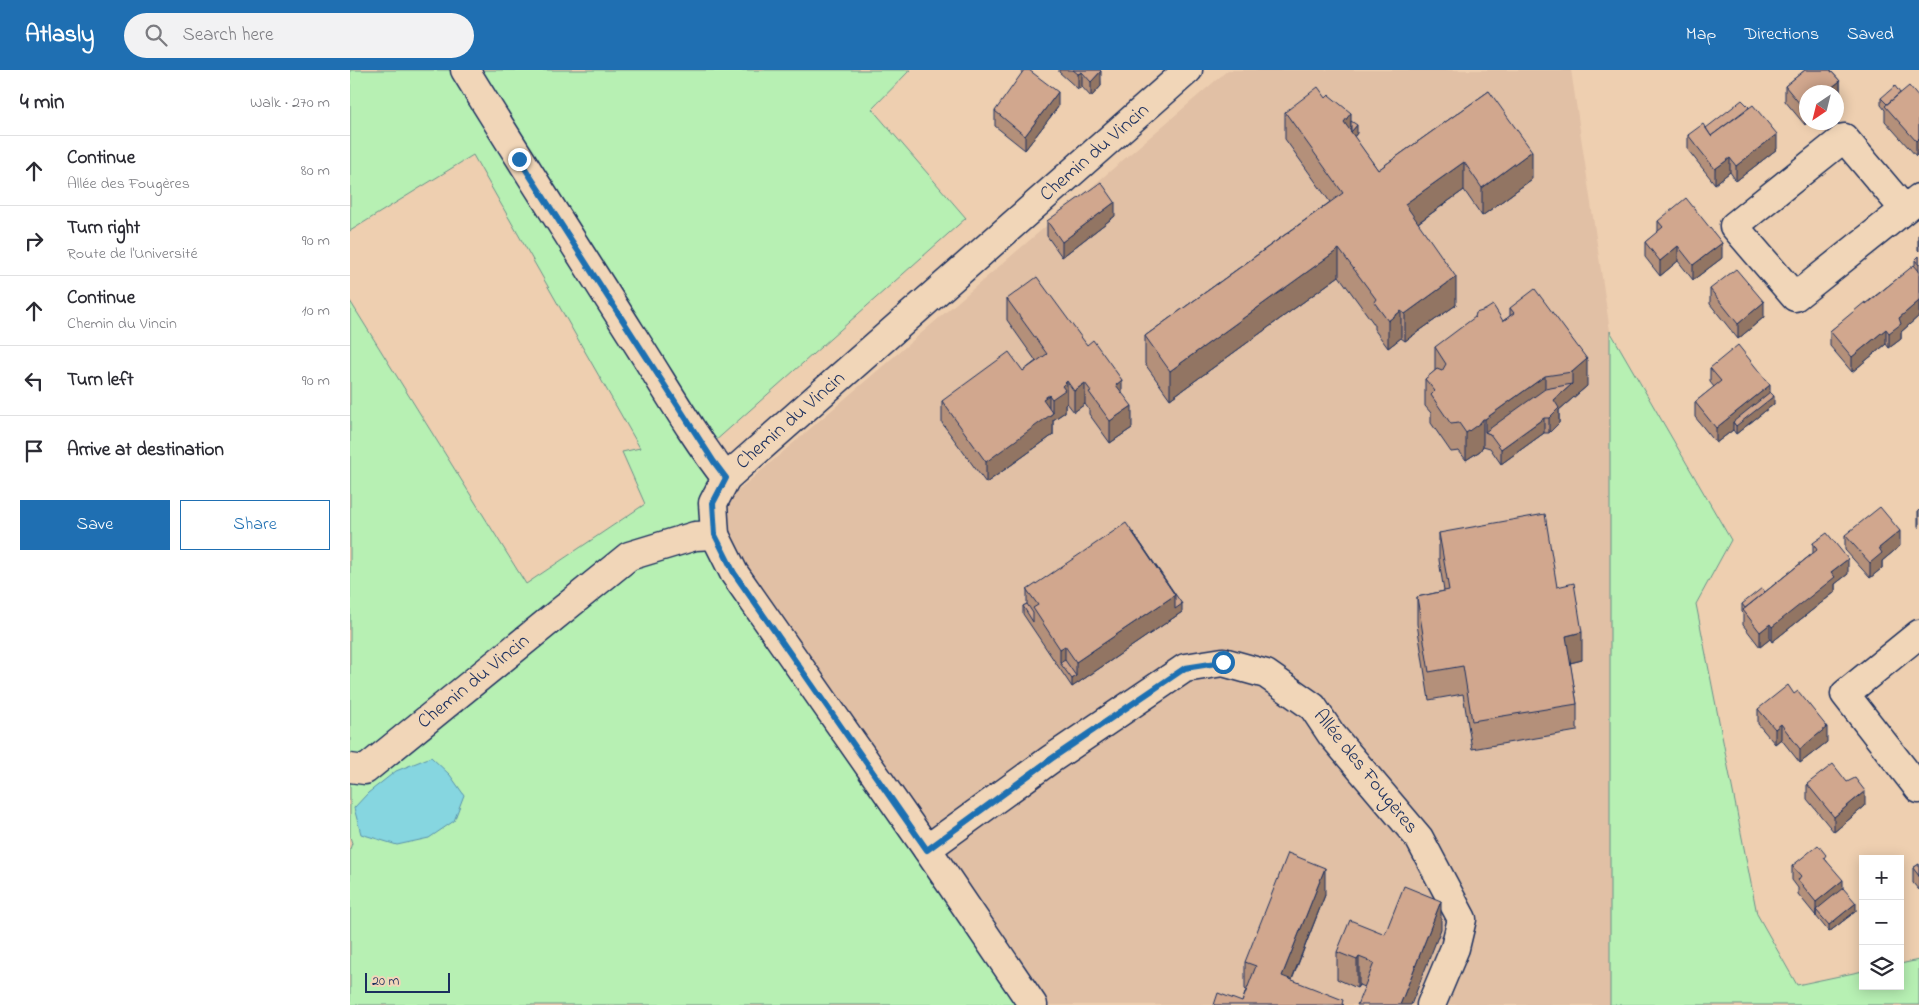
<!DOCTYPE html>
<html lang="en">
<head>
<meta charset="utf-8">
<style>
	:root { --surface:#fff; --page:#f2f2f3; --text:#2b2b33; --muted:#7c7c81; --line:#e1e1e2; --accent:#1f6fb2 }
	body { margin:0; font-family:"Indie Flower",sans-serif; background:var(--page); color:var(--text) }
	.controls { position:absolute; right:15px; bottom:15px; display:grid; overflow:hidden; border-radius:0px; box-shadow:0 2px 12px #0003 }
	.controls button { width:45px; height:45px; display:grid; place-items:center; padding:0; border:0; border-bottom:1px solid var(--line); background:var(--surface); color:var(--text); font:25px sans-serif }
	.compass { position:absolute; left:1449px; top:15px; width:45px; height:45px; border-radius:50%; background:var(--surface); box-shadow:0 2px 12px #0003; rotate:215deg }
	.scale { position:absolute; left:15px; bottom:12px; width:85px; box-sizing:border-box; padding-left:5px; border:2px solid #1b2f5e; border-top:0; font-size:14px; line-height:18px; white-space:nowrap; color:#1b2f5e; -webkit-text-stroke:4px #f1d6b8; paint-order:stroke }
	.stop { position:absolute; width:15px; height:15px; margin:-11px; border:4px solid #1f6fb2; border-radius:50%; background:#fff }
	.stop.end { background:#1f6fb2; border-color:#fff; box-shadow:0 1px 5px #0008 }
	.list { margin:0; padding:0; list-style:none }
	h2 { display:flex; justify-content:space-between; align-items:center; height:65px; margin:0; padding:0 20px; font-size:21px }
	h2 small { font-size:16px; font-weight:400; color:var(--muted) }
	.list li { display:grid; grid-template-columns:32px 1fr auto; gap:15px; align-items:center; box-sizing:border-box; height:70px; padding:0 20px; border-top:1px solid var(--line) }
	.list b { display:block; font-size:19px; white-space:nowrap }
	.list p { margin:0; font-size:16px; white-space:nowrap; color:var(--muted) }
	.list em { font-size:16px; font-style:normal; color:var(--muted) }
	.actions { display:flex; gap:10px; padding:15px 20px }
	.actions a { flex:1; padding:11px 0; border:1px solid var(--accent); border-radius:0px; text-align:center; font-size:18px; color:var(--accent) }
	.actions .main { background:var(--accent); color:#fff }
	.icon { flex:none; width:28px; height:28px; fill:none; stroke:currentColor; stroke-width:2; stroke-linecap:round; stroke-linejoin:round }
	.map { position:relative; flex:none; width:1569px; height:935px; overflow:hidden }
	header { display:flex; align-items:center; gap:30px; box-sizing:border-box; height:70px; padding:0 25px; background:var(--accent); color:#fff }
	header strong { font-size:24px }
	nav { display:flex; gap:28px; margin-inline-start:auto; font-size:18px }
	.search { width:350px; height:45px; background:var(--page); display:flex; align-items:center; gap:12px; box-sizing:border-box; padding:0 18px; border-radius:28px; color:var(--muted); font-size:19px }
	main { display:flex }
	aside { flex:1; background:var(--surface) }
	.map>svg:first-child { display:block }
</style>
</head>
<body>
<header>
<strong>Atlasly</strong>
<div class="search"><svg class="icon" aria-label="search" viewBox="0 0 24 24"><circle cx="10" cy="10" r="6"/><path d="M15 15l6 6"/></svg>Search here</div>
<nav><a>Map</a><a>Directions</a><a>Saved</a></nav>
</header>
<main>
<aside>
<h2>4 min<small>Walk · 270 m</small></h2>
<ul class="list">
<li><svg class="icon" aria-label="ahead" viewBox="0 0 24 24"><path d="M12 20V5M6 11l6-6 6 6"/></svg><div><b>Continue</b><p>Allée des Fougères</p></div><em>80 m</em></li>
<li><svg class="icon" aria-label="right" viewBox="0 0 24 24"><path d="M7 20v-9h11M14 6l5 5-5 5"/></svg><div><b>Turn right</b><p>Route de l'Université</p></div><em>90 m</em></li>
<li><svg class="icon" aria-label="ahead" viewBox="0 0 24 24"><path d="M12 20V5M6 11l6-6 6 6"/></svg><div><b>Continue</b><p>Chemin du Vincin</p></div><em>10 m</em></li>
<li><svg class="icon" aria-label="left" viewBox="0 0 24 24"><path d="M17 20v-9H6M10 6l-5 5 5 5"/></svg><div><b>Turn left</b></div><em>90 m</em></li>
<li><svg class="icon" aria-label="arrive" viewBox="0 0 24 24"><path d="M6 21V4h12l-3 4 3 4H6"/></svg><div><b>Arrive at destination</b></div></li>
</ul>
<div class="actions"><a class="main">Save</a><a>Share</a></div>
</aside>
<div class="map">
<svg width="1569" height="935" viewBox="0 0 1569 935">
	<rect width="100%" height="100%" fill="#eecfb0"/>
	<filter id="ink" filterUnits="userSpaceOnUse"><feTurbulence type="fractalNoise" baseFrequency=".02" numOctaves="2"/><feDisplacementMap in="SourceGraphic" scale="10" xChannelSelector="R" yChannelSelector="G"/><feConvolveMatrix kernelMatrix="1 2 1 2 8 2 1 2 1" color-interpolation-filters="sRGB"/></filter>
	<g filter="url(#ink)">
		<!-- built -->
		<path fill="#e1c0a5" d="M878,0H1221L1260,261V935H698L562,753L377,467L378,429Z"/>
		<!-- green -->
		<g fill="#b7f0b3" stroke="#699088">
			<path d="M0,0H560L522,39L616,148L345,389L378,429L377,467L562,753L698,935H0V779L2,773L0,767V231L176,514L295,434L272,382L290,378L123,85L0,161Z"/>
			<path d="M1260,261L1381,470L1346,534L1407,844L1447,915L1513,901V916H1550V894L1569,890V935H1260Z"/>
		</g>
		<!-- water -->
		<path fill="#86d6e0" stroke="#5b93ac" d="M81,687L100,705L114,725L104,751L79,768L47,775L11,764L4,738L18,723L46,701Z"/>
		<g fill="none" stroke-linecap="round" stroke-linejoin="round">
			<!-- minor casing -->
			<g stroke="#1b2f5e" stroke-width="31">
				<g id="minor">
					<path d="M115,0C169,88 225,175 280,262C312,311 340,362 376,408"/>
					<path d="M1554,139L1494,68L1384,156L1445,227L1569,128"/>
					<path d="M365,465L384,503L577,779L683,935"/>
					<path d="M1569,564L1495,624L1569,719"/>
					<path d="M0,698L15,700L279,486L345,466L365,465L363,433L376,408L838,0"/>
					<path d="M577,779L701,689L835,598L873,592L916,604L963,637L981,664L1069,768L1112,849L1105,878L1081,935"/>
				</g>
			</g>
			<!-- minor -->
			<use href="#minor" stroke="#f1d6b8" stroke-width="28"/>
		</g>
		<!-- wall -->
		<g fill="#b4907a" stroke="#1b2f5e">
			<path d="M709,0H750L751,16L741,27L732,17L728,19L709,2Z"/>
			<path d="M1455,0H1480L1490,11V26L1486,29V22H1456V52H1458L1455,55L1435,31V16Z"/>
			<path d="M1139,21L1182,109L1132,146L1114,120L1068,153L1106,235L1055,271L1051,268L1038,278L1024,259V254L989,206L820,329L795,294V266L980,132L935,69V42L1001,51L1007,63L1004,67L1028,100Z"/>
			<path d="M1550,23L1569,28V83L1566,86L1535,51V40L1531,35V28Z"/>
			<path d="M708,37L675,80L645,56V41Z"/>
			<path d="M1356,58L1427,79L1386,111L1380,102L1365,114L1338,80V65Z"/>
			<path d="M765,146L712,187L697,166V151Z"/>
			<path d="M1308,151L1372,188L1343,210L1328,191L1310,206L1295,187V172L1308,162Z"/>
			<path d="M1568,165H1569V181L1568,180Z"/>
			<path d="M1569,186V246L1551,262V269L1539,278L1536,274L1502,302L1480,276V261L1565,195V190Z"/>
			<path d="M1360,219L1414,247L1388,269L1360,234Z"/>
			<path d="M657,229L772,323L782,358L760,373L739,344V340L735,334L724,342L717,333L715,335V342L703,350V365L636,413L592,353V331L673,301L686,291L657,250Z"/>
			<path d="M1160,238L1237,316L1209,340V353L1199,363H1194L1151,394L1140,378L1133,376L1130,381L1116,390L1109,381L1101,382L1081,353V343L1075,336V309L1085,301V277L1153,251L1160,246Z"/>
			<path d="M1360,298L1420,322L1424,334L1386,364L1383,360L1366,373L1345,347V332L1364,317L1360,312Z"/>
			<path d="M1569,440V458L1568,456V441Z"/>
			<path d="M1089,463L1207,517L1232,590L1220,593L1227,634V661L1122,679L1113,624L1079,630L1067,554V527L1094,521L1089,490Z"/>
			<path d="M1495,465L1550,476L1532,491V498L1520,508L1495,480Z"/>
			<path d="M1463,473L1498,504L1485,514V522L1422,572L1420,569L1410,577L1393,555V543L1392,542V534L1415,522L1463,483Z"/>
			<path d="M677,520L832,542L722,617L673,544V536L677,534Z"/>
			<path d="M1408,639L1477,672L1450,693L1431,669L1425,674L1408,654Z"/>
			<path d="M1457,714L1515,736L1484,762L1457,729Z"/>
			<path d="M1476,790L1493,818L1506,841L1479,862L1448,824V818L1442,810V796Z"/>
			<path d="M1569,794V820L1563,813V798Z"/>
			<path d="M975,825L942,910L993,935L892,932L896,920L895,919V892Z"/>
			<path d="M1091,859L1014,917L1009,915L1007,918L987,909V882Z"/>
		</g>
		<!-- shaded-wall -->
		<g fill="#927563" stroke="#1b2f5e">
			<path d="M751,1V16L741,27V12Z"/>
			<path d="M732,2V17L728,19V4Z"/>
			<path d="M1490,11V26L1486,29V22H1476Z"/>
			<path d="M708,22V37L675,80V66Z"/>
			<path d="M1456,38V52H1458L1455,55V40Z"/>
			<path d="M1001,43V62L1007,55V63L994,80V52Z"/>
			<path d="M1427,64V79L1386,111V96Z"/>
			<path d="M1569,68V83L1566,86V71Z"/>
			<path d="M1182,81V109L1132,146V118Z"/>
			<path d="M1380,88V102L1365,114V99Z"/>
			<path d="M1114,92V120L1055,162V134Z"/>
			<path d="M765,132V146L712,187V172Z"/>
			<path d="M1372,173V188L1343,210V195Z"/>
			<path d="M1328,176V191L1310,206V191Z"/>
			<path d="M989,179V206L820,329V301Z"/>
			<path d="M1106,207V235L1055,271V244Z"/>
			<path d="M1569,231V246L1551,262V269L1539,278V263L1549,248Z"/>
			<path d="M1414,232V247L1388,269V254Z"/>
			<path d="M1051,241V268L1038,278V251Z"/>
			<path d="M1536,259V274L1502,302V287Z"/>
			<path d="M1237,289V316L1209,340V353L1199,363V348L1204,330L1222,314V302Z"/>
			<path d="M1195,306V334L1140,364L1135,362V349Z"/>
			<path d="M772,310V332L766,315Z"/>
			<path d="M717,311V333L715,335V342L703,350V365L636,413V392L693,329L699,325V346L702,344V329L712,316Z"/>
			<path d="M735,313V334L724,342V321Z"/>
			<path d="M1420,315V329L1424,326V334L1386,364V356L1383,352V360L1366,373V358Z"/>
			<path d="M782,336V358L760,373V351Z"/>
			<path d="M1194,348V363L1151,394V379Z"/>
			<path d="M1133,349V376L1130,381L1116,390V363Z"/>
			<path d="M1550,461V476L1532,491V498L1520,508V493L1529,478Z"/>
			<path d="M1498,489V504L1485,514V522L1422,572V557L1481,502Z"/>
			<path d="M825,525L832,534V542L722,617V609L726,606V592Z"/>
			<path d="M1420,554V569L1410,577V562Z"/>
			<path d="M1232,562V590L1216,594V566Z"/>
			<path d="M715,576V597L710,593V579Z"/>
			<path d="M1431,654V669L1425,674V659Z"/>
			<path d="M1477,657V672L1450,693V679Z"/>
			<path d="M1515,721V736L1484,762V747Z"/>
			<path d="M975,798V825L932,934V906Z"/>
			<path d="M1493,810V825L1466,840V847V832Z"/>
			<path d="M1091,831V859L1061,935H1050Z"/>
			<path d="M1506,833V841L1479,862V855Z"/>
			<path d="M1009,887V915L1007,918V890Z"/>
		</g>
		<!-- building -->
		<g fill="#d1a78e" stroke="#1b2f5e">
			<path d="M674,0H679L708,22L675,66L645,41Z"/>
			<path d="M723,0H750L751,1L741,12L732,2L728,4Z"/>
			<path d="M1455,0H1480L1490,11L1476,22H1456V38L1455,40L1435,16Z"/>
			<path d="M1545,16L1550,23L1537,34L1531,28Z"/>
			<path d="M1559,16L1569,28V68L1566,71L1535,36Z"/>
			<path d="M968,17L976,28L979,25L1001,43L994,52L1028,100L1139,21L1182,81L1132,118L1114,92L1055,134L1106,207L1055,244L1051,241L1038,251L1024,232L1026,229L989,179L820,301L795,266L993,123L935,42Z"/>
			<path d="M1392,30L1399,37L1361,66L1356,58Z"/>
			<path d="M1403,35L1427,64L1386,96L1380,88L1365,99L1338,65L1353,54L1361,66Z"/>
			<path d="M1001,51L1007,55L1001,62Z"/>
			<path d="M751,112L765,132L712,172L697,151Z"/>
			<path d="M1336,128L1372,173L1343,195L1328,176L1310,191L1295,172L1313,157L1308,151Z"/>
			<path d="M1569,186V195L1565,190Z"/>
			<path d="M1564,195L1569,201V231L1549,248L1551,254L1539,263L1536,259L1502,287L1480,261L1515,232L1516,234Z"/>
			<path d="M1386,199L1414,232L1388,254L1360,219Z"/>
			<path d="M687,207L737,275L743,270L772,310L766,315L782,336L760,351L739,322L741,321L735,313L724,321L717,311L712,316L715,320L702,329L699,325L693,329L703,343L636,392L592,331L659,282L673,301L697,284L657,229Z"/>
			<path d="M1185,219L1237,289L1222,302L1195,306L1135,349H1133L1130,353L1116,363L1109,353L1101,354L1081,325L1085,321L1075,309L1087,299L1092,301L1096,294L1085,277L1125,247L1126,243L1135,240L1143,235L1153,251L1164,243L1160,238Z"/>
			<path d="M1388,275L1420,315L1366,358L1345,332L1371,311L1360,298Z"/>
			<path d="M1222,314L1204,330L1209,338L1199,348H1194L1151,379L1140,364L1135,362L1195,319Z"/>
			<path d="M1420,322L1424,326L1386,356L1383,352Z"/>
			<path d="M1530,437L1550,461L1529,478L1532,483L1520,493L1495,465Z"/>
			<path d="M1195,444L1207,517L1224,513L1232,562L1216,566L1227,634L1122,651L1113,596L1079,602L1067,527L1099,520L1089,463Z"/>
			<path d="M776,453L825,525L726,592L715,576L710,579L683,538L688,535L677,520Z"/>
			<path d="M783,462L832,534L825,539V525Z"/>
			<path d="M1477,463L1498,489L1481,502L1485,507L1422,557L1420,554L1410,562L1393,540L1467,480L1463,473Z"/>
			<path d="M1412,518L1415,522L1395,538L1392,534Z"/>
			<path d="M677,534L683,543V552L673,536Z"/>
			<path d="M715,590L726,606L722,609L710,593Z"/>
			<path d="M1438,615L1444,624L1448,621L1477,657L1450,679L1431,654L1425,659L1408,639Z"/>
			<path d="M1483,694L1497,712L1505,708L1515,721L1484,747L1457,714Z"/>
			<path d="M1468,775L1476,785L1474,788L1493,810L1466,832L1448,810L1451,806L1442,796Z"/>
			<path d="M938,783L975,798L932,906L993,930L992,934L994,935H864L868,923L892,932L906,896L895,892Z"/>
			<path d="M1569,794V806L1563,798Z"/>
			<path d="M1054,816L1091,831L1050,935H1007L1024,893L1009,887L1007,890L987,882L1000,850L1035,864Z"/>
			<path d="M1493,818L1506,833L1479,855L1466,840Z"/>
		</g>
	</g>
	<g fill="none" stroke-linecap="round" stroke-linejoin="round" filter="url(#ink)">
		<!-- route -->
		<path stroke="#1f6fb2" stroke-width="6" d="M169,89L364,392L376,408L363,433L365,465L384,503L577,780L701,689L835,598L873,592"/>
	</g>
	<g text-anchor="middle" dominant-baseline="central" stroke-width="5" stroke-linejoin="round" paint-order="stroke">
		<!-- street labels -->
		<g font-size="20" fill="#1b2f5e" stroke="#f1d6b8">
			<text transform="translate(745 83) rotate(-41)">Chemin du Vincin</text>
			<text transform="translate(441 351) rotate(-41)">Chemin du Vincin</text>
			<text transform="translate(124 612) rotate(-39)">Chemin du Vincin</text>
			<text transform="translate(1015 702) rotate(51)">Allée des Fougères</text>
		</g>
	</g>
</svg>
<div class="controls">
<button>+</button>
<button>−</button>
<button><svg class="icon" aria-label="layers" viewBox="0 0 24 24"><path d="M12 4l9 5-9 5-9-5zM3 14l9 5 9-5"/></svg></button>
</div>
<svg class="compass" viewBox="-18 -18 36 36"><path d="M0-13l5 13h-10z" fill="#e53935"/><path d="M0 13l5-13h-10z" fill="#7c7c81"/></svg>
<div class="scale">20 m</div>
<div class="stop" style="left:873px;top:592px"></div>
<div class="stop end" style="left:169px;top:89px"></div>
</div>
</main>
</body>
</html>
